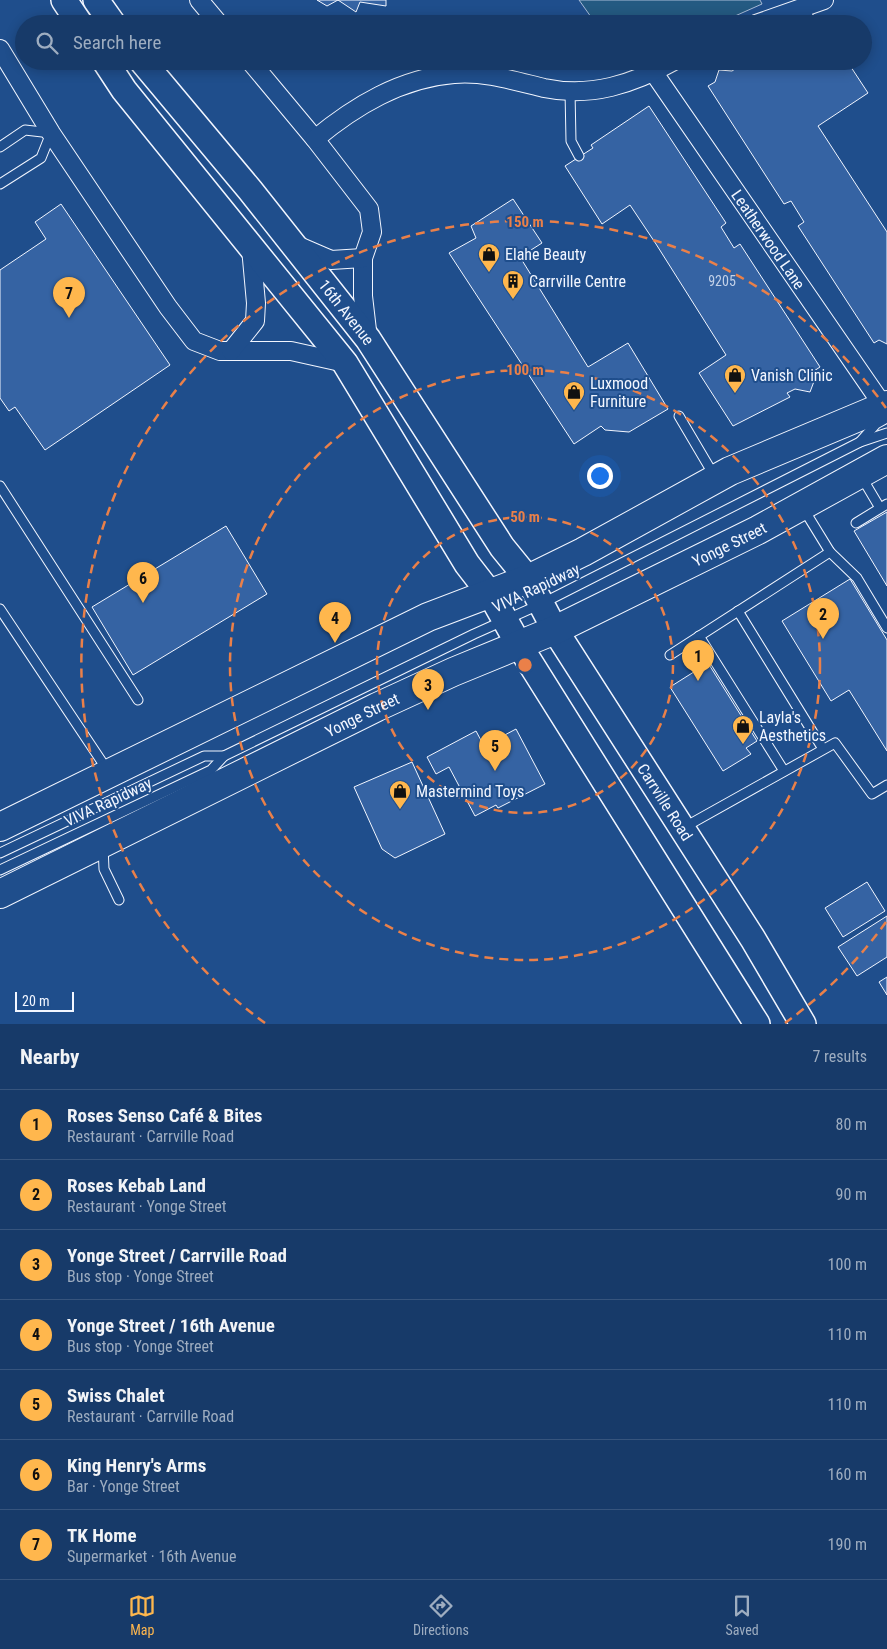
<!DOCTYPE html>
<html lang="en">
<head>
<meta charset="utf-8">
<style>
	:root { --surface:#173a69; --page:#20416f; --text:#f1f3f6; --muted:#9eadc0; --line:#36547d; --accent:#ffb74d }
	body { margin:0; font-family:"Roboto Condensed",sans-serif; background:var(--page); color:var(--text) }
	.scale { position:absolute; left:15px; bottom:12px; width:59px; box-sizing:border-box; padding-left:5px; border:2px solid #f2f6ff; border-top:0; font-size:14px; line-height:18px; white-space:nowrap; color:#f2f6ff; -webkit-text-stroke:4px #1f4e8c; paint-order:stroke }
	.you { position:absolute; left:599px; top:475px; width:18px; height:18px; margin:-12px; border:4px solid #fff; border-radius:50%; background:#1a73e8; box-shadow:0 0 0 8px #1a73e833 }
	.badge { display:grid; place-items:center; width:32px; height:32px; border-radius:50%; background:var(--accent); color:#111; font-size:16px; font-weight:700 }
	.pin { position:absolute; translate:-50% -41px; filter:drop-shadow(0 1px 2px #0008) }
	.pin::after { content:''; position:absolute; top:26px; width:18px; height:15px; background:inherit; clip-path:polygon(0 0,100% 0,50% 100%) }
	.list { margin:0; padding:0; list-style:none }
	h2 { display:flex; justify-content:space-between; align-items:center; height:65px; margin:0; padding:0 20px; font-size:21px }
	h2 small { font-size:16px; font-weight:400; color:var(--muted) }
	.list li { display:grid; grid-template-columns:32px 1fr auto; gap:15px; align-items:center; box-sizing:border-box; height:70px; padding:0 20px; border-top:1px solid var(--line) }
	.list b { display:block; font-size:19px; white-space:nowrap }
	.list p { margin:0; font-size:16px; white-space:nowrap; color:var(--muted) }
	.list em { font-size:16px; font-style:normal; color:var(--muted) }
	.icon { flex:none; width:28px; height:28px; fill:none; stroke:currentColor; stroke-width:2; stroke-linecap:round; stroke-linejoin:round }
	.map { position:relative; flex:none; width:887px; height:1024px; overflow:hidden }
	.search { position:absolute; background:var(--surface); box-shadow:0 2px 12px #0003; left:15px; right:15px; top:15px; height:55px; display:flex; align-items:center; gap:12px; box-sizing:border-box; padding:0 18px; border-radius:28px; color:var(--muted); font-size:19px }
	.sheet { height:555px; background:var(--surface) }
	nav { display:flex; justify-content:space-around; align-items:center; box-sizing:border-box; height:70px; border-top:1px solid var(--line); background:var(--surface); font-size:14px; color:var(--muted) }
	nav a { display:grid; justify-items:center; gap:2px }
	nav .on { color:var(--accent) }
	.map>svg:first-child { display:block }
</style>
</head>
<body>
<div class="map">
<svg width="887" height="1024" viewBox="0 0 887 1024">
	<rect width="100%" height="100%" fill="#1f4e8c"/>
	<!-- green -->
	<path fill="#245a82" stroke="#a8bbd7" d="M579,0H760L762,4L717,24H596Z"/>
	<!-- building -->
	<g fill="#3563a3" stroke="#f2f6ff">
		<path d="M317,0H386V6L360,2L356,12L338,0L327,6Z"/>
		<path d="M747,61L749,65L760,61L763,67L776,61L780,67L789,61H847L868,93L818,126L887,232V344L879,340L874,343L798,226L804,222L791,201L784,204L708,86L715,82L719,70L732,71Z"/>
		<path d="M649,106L726,223L721,227L734,248L740,244L820,367L814,371L816,376L810,392L795,389L787,393L790,397L733,426L699,373L726,355L656,244L630,205L602,224L565,166L593,148L591,145Z"/>
		<path d="M513,199L542,243L520,257L588,367L628,343L668,409L629,432L605,430L601,426L574,444L449,253L476,238L471,226Z"/>
		<path d="M61,204L170,365L45,450L15,407L9,411L0,398V270L46,239L35,222Z"/>
		<path d="M887,512V586L854,531Z"/>
		<path d="M226,526L267,594L133,675L92,607Z"/>
		<path d="M850,579L887,640V751L849,690L831,701L782,621Z"/>
		<path d="M708,663L757,741L746,748L751,754L723,771L670,687Z"/>
		<path d="M516,729L545,784L498,808L496,805L475,816L449,767L436,774L427,757L476,731L484,746Z"/>
		<path d="M412,762L445,834L395,858L382,849L354,787Z"/>
		<path d="M867,882L885,911L843,937L825,908Z"/>
		<path d="M887,916V957L857,976L838,947Z"/>
		<path d="M887,977V995L879,982Z"/>
	</g>
	<g fill="none" stroke-linecap="round" stroke-linejoin="round">
		<!-- service casing -->
		<g stroke="#f2f6ff" stroke-width="11">
			<g id="service">
				<path d="M803,6L812,24"/>
				<path d="M570,91L571,141L579,156"/>
				<path d="M0,147L25,130L51,133L41,158L0,184"/>
				<path d="M679,416L715,477"/>
				<path d="M860,442L876,424L885,419"/>
				<path d="M861,476L880,508"/>
				<path d="M0,486L138,700"/>
				<path d="M803,508L830,552L857,578L887,628"/>
				<path d="M856,523L887,504"/>
				<path d="M0,609L108,771"/>
				<path d="M738,611L823,749"/>
				<path d="M699,636L784,771"/>
				<path d="M670,655L830,552"/>
				<path d="M683,828L835,743L872,794L887,785"/>
				<path d="M103,846L104,869L119,900"/>
				<path d="M0,853L204,756H224"/>
				<path d="M0,870L211,770L224,756L474,634L541,604L860,442L887,433"/>
			</g>
		</g>
		<!-- minor casing -->
		<g stroke="#f2f6ff" stroke-width="20">
			<g id="minor">
				<path d="M199,0L219,24"/>
				<path d="M756,24L824,0"/>
				<path d="M0,49L51,133L168,307L194,341L220,351H291L345,363"/>
				<path d="M250,61L315,139L369,209L372,232L363,258V296L368,339"/>
				<path id="s1" d="M654,73L884,407"/>
				<path d="M315,139C355,106 401,78 454,74C483,71 515,81 544,88C591,98 633,84 674,61"/>
				<path d="M294,244L331,260L363,258"/>
				<path d="M231,351L255,321L256,303L251,248"/>
			</g>
		</g>
		<!-- secondary casing -->
		<g stroke="#f2f6ff" stroke-width="28">
			<g id="secondary">
				<path d="M64,0L80,24"/>
				<path d="M96,0L113,24"/>
				<path d="M105,61L124,90L345,363L467,564L491,595L519,645L757,1024"/>
				<path id="s2" d="M142,61L250,190L368,339L502,547L528,579L555,630L753,939L803,1024"/>
			</g>
		</g>
		<!-- primary casing -->
		<g stroke="#f2f6ff" stroke-width="30">
			<g id="primary">
				<path d="M0,827L428,617L528,579L583,552L730,471L887,405"/>
				<path id="s3" d="M0,894L377,707L453,672L555,630L758,530L887,459"/>
			</g>
		</g>
		<!-- service -->
		<use href="#service" stroke="#1f4e8c" stroke-width="9"/>
		<!-- minor -->
		<use href="#minor" stroke="#1f4e8c" stroke-width="18"/>
		<!-- secondary -->
		<use href="#secondary" stroke="#1f4e8c" stroke-width="25"/>
		<!-- primary -->
		<use href="#primary" stroke="#1f4e8c" stroke-width="28"/>
	</g>
	<!-- distance rings -->
	<g fill="none" stroke="#ea8049" stroke-width="2.5" stroke-dasharray="9 6">
		<circle cx="525" cy="665" r="148"/>
		<circle cx="525" cy="665" r="295"/>
		<path d="M886 922A443 443 0 0 1 785 1023M265 1023A443 443 0 1 1 886 408"/>
	</g>
	<!-- icons -->
	<defs>
		<g id="shop-pin" transform="scale(1.125)"><path d="M0 17L-7.5 6A9.5 9.5 0 1 1 7.5 6Z" fill="#ffb74d" stroke="#1f4e8c"/><path d="M-5-2.5h2.3a2.7 3.5 0 0 1 5.4 0H5L5.5 6h-11ZM-1.5-2.5h3a1.5 2.3 0 0 0-3 0Z" fill="#111"/></g>
		<g id="building-pin" transform="scale(1.125)"><path d="M0 17L-7.5 6A9.5 9.5 0 1 1 7.5 6Z" fill="#ffb74d" stroke="#1f4e8c"/><path d="M-4-6H4V6H1V3H-1V6H-4ZM-2.5-4.3h1.7v1.8h-1.7ZM.8-4.3h1.7v1.8H.8ZM-2.5-1h1.7V.8h-1.7ZM.8-1h1.7V.8H.8Z" fill="#111"/></g>
	</defs>
	<g fill-rule="evenodd">
		<use href="#shop-pin" x="489" y="254"/>
		<use href="#building-pin" x="513" y="281"/>
		<use href="#shop-pin" x="735" y="375"/>
		<use href="#shop-pin" x="574" y="392"/>
		<use href="#shop-pin" x="743" y="726"/>
		<use href="#shop-pin" x="400" y="791"/>
	</g>
	<g text-anchor="middle" dominant-baseline="central" stroke-width="4" stroke-linejoin="round" paint-order="stroke">
		<!-- number labels -->
		<g font-size="14" fill="#c3d1e8">
			<text x="722" y="281">9205</text>
		</g>
		<!-- street labels -->
		<g font-size="16" fill="#f2f6ff" stroke="#1f4e8c">
			<text stroke="none"><textPath href="#s1" startOffset="202">Leatherwood Lane</textPath></text>
			<text stroke="none"><textPath href="#s2" startOffset="324">16th Avenue</textPath></text>
			<text stroke="none"><textPath href="#s3" startOffset="809">Yonge Street</textPath></text>
			<text transform="translate(536 588) rotate(-25)">VIVA Rapidway</text>
			<text stroke="none"><textPath href="#s3" startOffset="404">Yonge Street</textPath></text>
			<text transform="translate(108 802) rotate(-25)">VIVA Rapidway</text>
			<text stroke="none"><textPath href="#s2" startOffset="909">Carrville Road</textPath></text>
		</g>
		<!-- poi labels -->
		<g font-size="16" fill="#f2f6ff" stroke="#1f4e8c" text-anchor="start">
			<text x="505" y="254">Elahe Beauty</text>
			<text x="529" y="281">Carrville Centre</text>
			<text x="751" y="375">Vanish Clinic</text>
			<text x="590" y="383">Luxmood<tspan x="590" dy="18">Furniture</tspan></text>
			<text x="759" y="717">Layla's<tspan x="759" dy="18">Aesthetics</tspan></text>
			<text x="416" y="791">Mastermind Toys</text>
		</g>
	</g>
	<circle cx="525" cy="665" r="8" fill="#ea8049" stroke="#1f4e8c" stroke-width="2.5"/>
	<g font-size="15" text-anchor="middle" font-weight="bold" fill="#ea8049" stroke="#1f4e8c" stroke-width="4" stroke-linejoin="round" paint-order="stroke">
		<text x="525" y="227">150 m</text>
		<text x="525" y="375">100 m</text>
		<text x="525" y="522">50 m</text>
	</g>
</svg>
<div class="scale">20 m</div>
<div class="you"></div>
<div class="pin badge" style="left:698px;top:681px">1</div>
<div class="pin badge" style="left:823px;top:639px">2</div>
<div class="pin badge" style="left:428px;top:710px">3</div>
<div class="pin badge" style="left:335px;top:643px">4</div>
<div class="pin badge" style="left:495px;top:771px">5</div>
<div class="pin badge" style="left:143px;top:603px">6</div>
<div class="pin badge" style="left:69px;top:318px">7</div>
<div class="search"><svg class="icon" aria-label="search" viewBox="0 0 24 24"><circle cx="10" cy="10" r="6"/><path d="M15 15l6 6"/></svg>Search here</div>
</div>
<section class="sheet">
<h2>Nearby<small>7 results</small></h2>
<ul class="list">
<li><span class="badge">1</span><div><b>Roses Senso Café &amp; Bites</b><p>Restaurant · Carrville Road</p></div><em>80 m</em></li>
<li><span class="badge">2</span><div><b>Roses Kebab Land</b><p>Restaurant · Yonge Street</p></div><em>90 m</em></li>
<li><span class="badge">3</span><div><b>Yonge Street / Carrville Road</b><p>Bus stop · Yonge Street</p></div><em>100 m</em></li>
<li><span class="badge">4</span><div><b>Yonge Street / 16th Avenue</b><p>Bus stop · Yonge Street</p></div><em>110 m</em></li>
<li><span class="badge">5</span><div><b>Swiss Chalet</b><p>Restaurant · Carrville Road</p></div><em>110 m</em></li>
<li><span class="badge">6</span><div><b>King Henry's Arms</b><p>Bar · Yonge Street</p></div><em>160 m</em></li>
<li><span class="badge">7</span><div><b>TK Home</b><p>Supermarket · 16th Avenue</p></div><em>190 m</em></li>
</ul>
</section>
<nav>
<a class="on"><svg class="icon" aria-label="map" viewBox="0 0 24 24"><path d="M3 6l6-2 6 2 6-2v14l-6 2-6-2-6 2zM9 4v14M15 6v14"/></svg>Map</a>
<a><svg class="icon" aria-label="directions" viewBox="0 0 24 24"><path d="M12 3l9 9-9 9-9-9zM9 14v-3h6M13 9l2 2-2 2"/></svg>Directions</a>
<a><svg class="icon" aria-label="saved" viewBox="0 0 24 24"><path d="M7 4h10v16l-5-4-5 4z"/></svg>Saved</a>
</nav>
</body>
</html>
